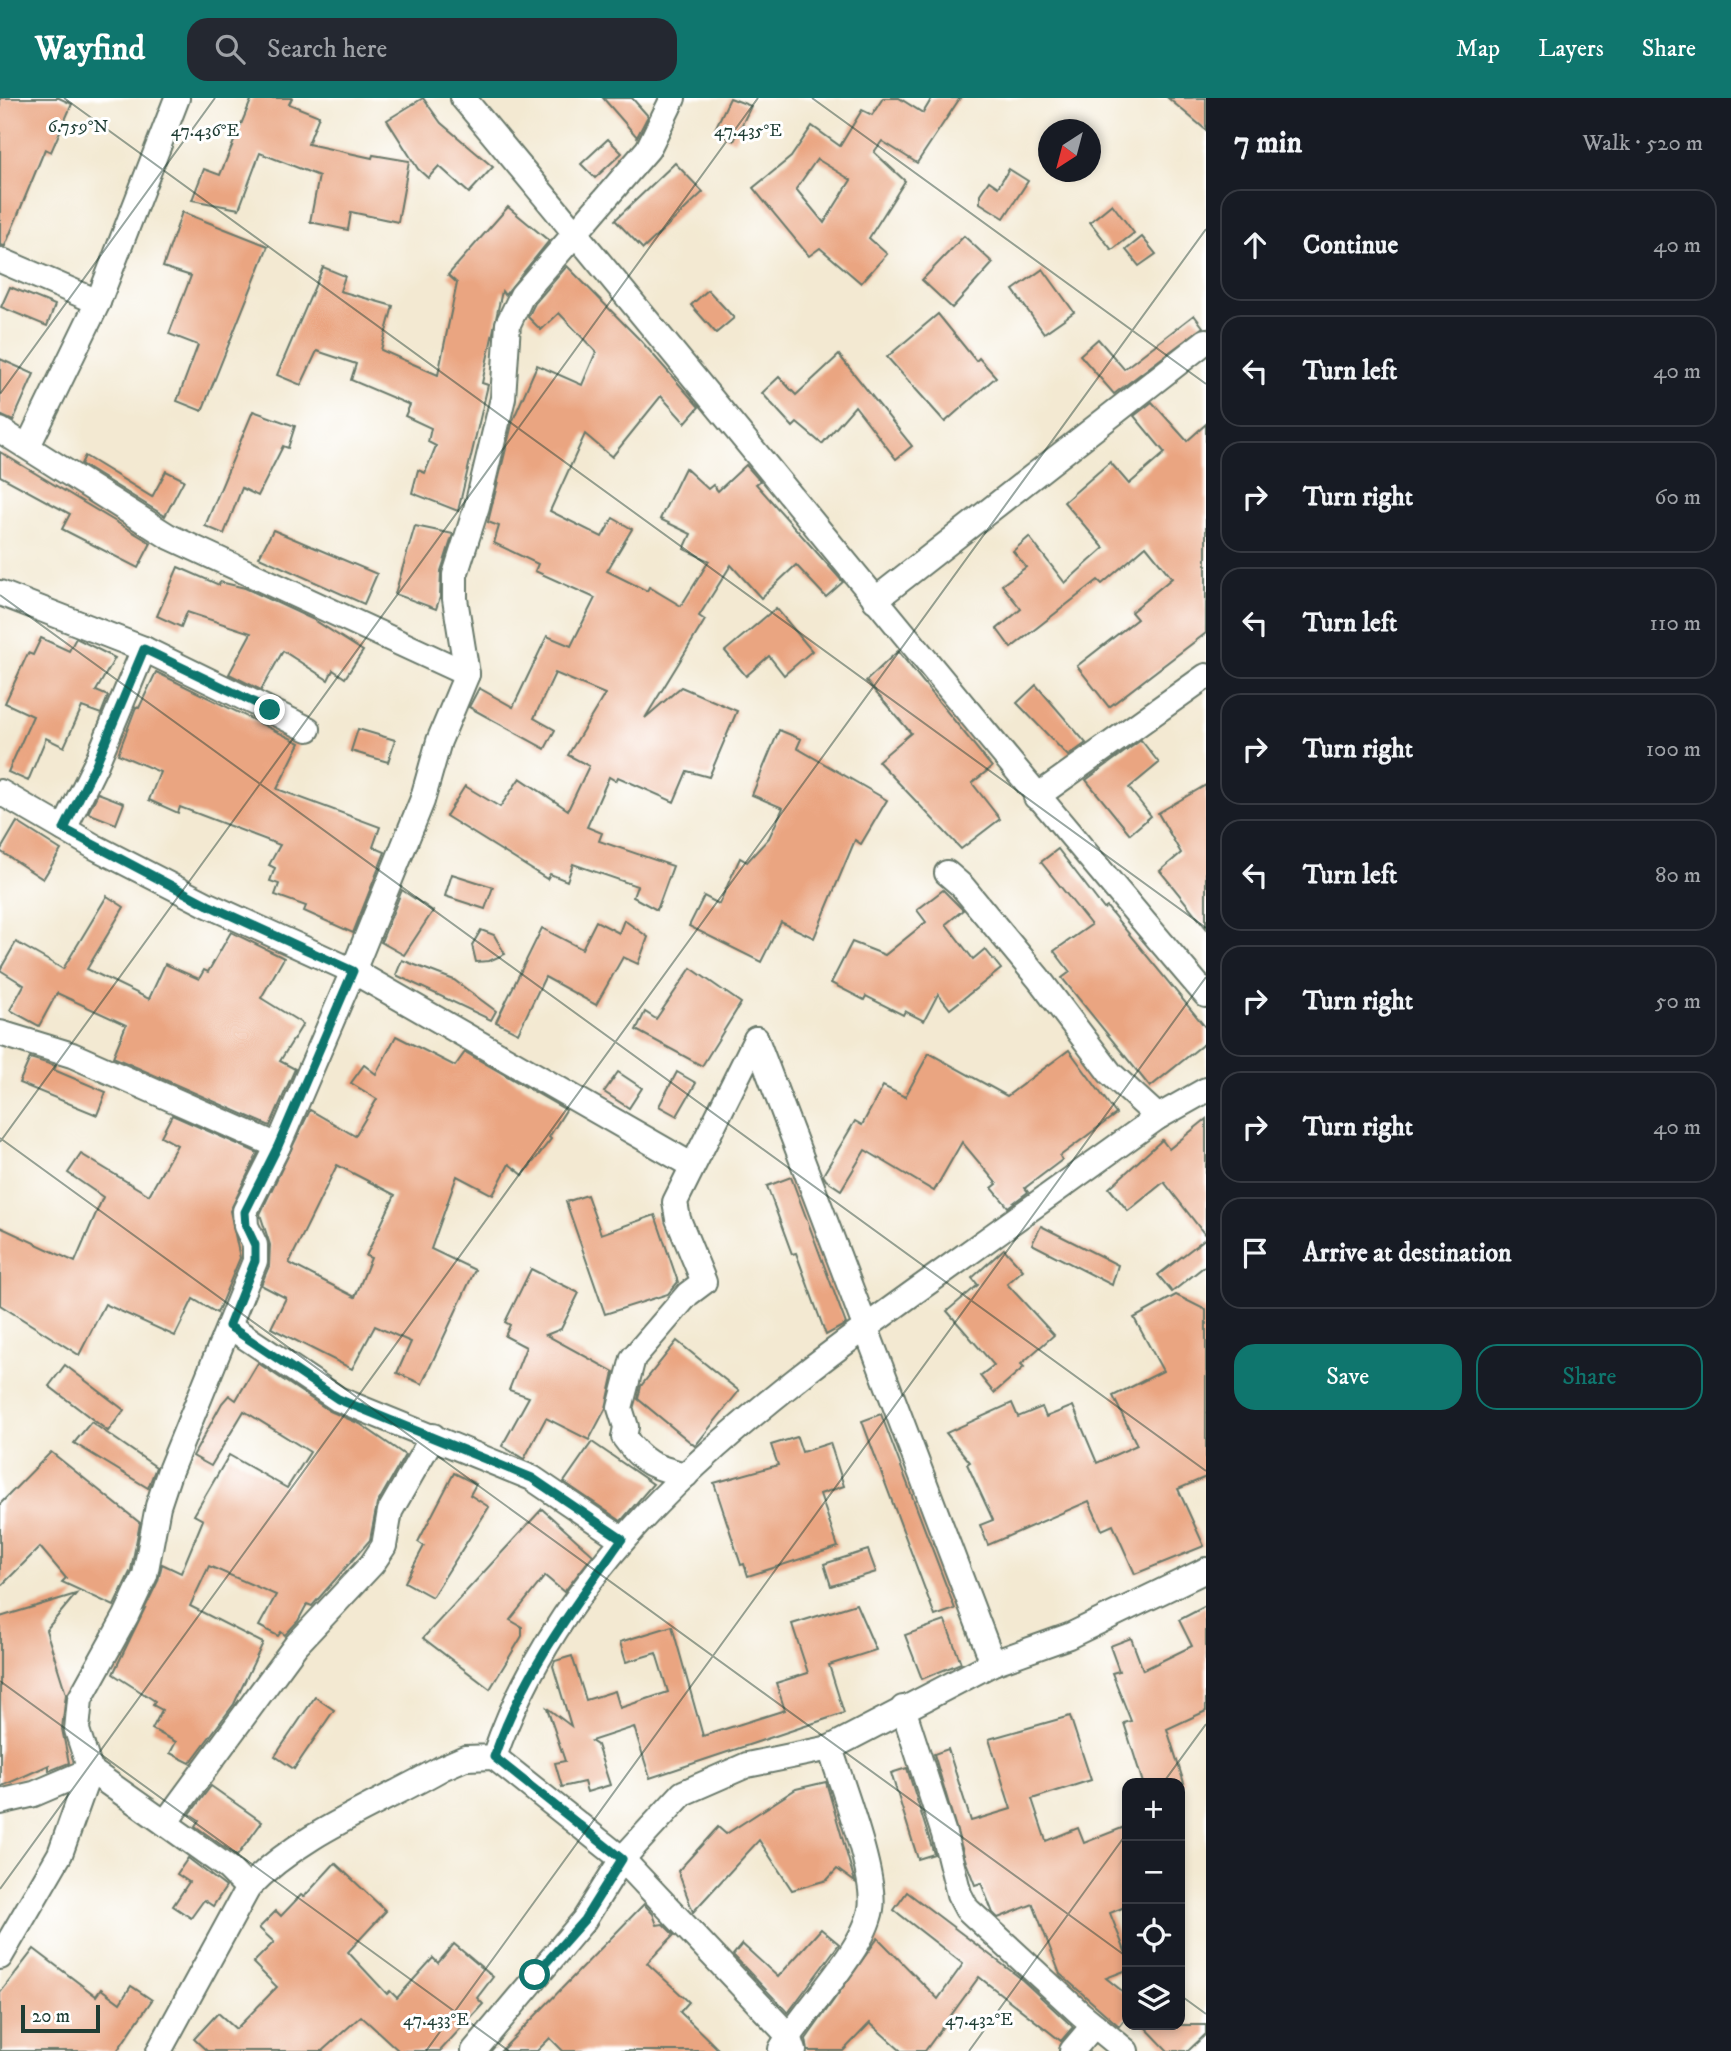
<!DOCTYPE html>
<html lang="en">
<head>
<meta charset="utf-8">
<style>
	:root { --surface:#171b24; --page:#242831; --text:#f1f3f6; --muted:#9ea1a6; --line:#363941; --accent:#0f766e }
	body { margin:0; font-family:"IM FELL DW Pica",serif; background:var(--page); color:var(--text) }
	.controls { position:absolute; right:21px; bottom:21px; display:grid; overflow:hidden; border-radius:14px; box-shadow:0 4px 10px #0003 }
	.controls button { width:63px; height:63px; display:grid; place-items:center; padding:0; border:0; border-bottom:2px solid var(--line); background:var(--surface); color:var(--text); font:35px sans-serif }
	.compass { position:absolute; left:1038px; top:21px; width:63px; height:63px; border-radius:50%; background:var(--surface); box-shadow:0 4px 10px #0003; rotate:216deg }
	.scale { position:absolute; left:21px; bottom:18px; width:79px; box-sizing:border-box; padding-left:7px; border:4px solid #1f3d34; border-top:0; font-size:19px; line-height:24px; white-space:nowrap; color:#1f3d34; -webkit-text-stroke:5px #fff; paint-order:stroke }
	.stop { position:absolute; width:21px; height:21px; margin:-16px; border:5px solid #0f766e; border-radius:50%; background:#fff }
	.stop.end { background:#0f766e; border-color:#fff; box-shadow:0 2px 7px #0008 }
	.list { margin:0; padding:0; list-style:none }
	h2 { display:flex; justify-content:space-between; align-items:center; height:91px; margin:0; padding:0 28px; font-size:30px }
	h2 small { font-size:23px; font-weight:400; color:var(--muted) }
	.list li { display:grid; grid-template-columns:46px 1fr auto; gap:21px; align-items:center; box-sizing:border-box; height:112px; margin:0 14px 14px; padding:0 14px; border:2px solid var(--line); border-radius:21px }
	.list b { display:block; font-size:26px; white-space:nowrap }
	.list em { font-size:23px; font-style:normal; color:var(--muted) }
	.actions { display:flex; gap:14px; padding:21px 28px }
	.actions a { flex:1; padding:16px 0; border:2px solid var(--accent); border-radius:21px; text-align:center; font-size:24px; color:var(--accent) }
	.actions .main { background:var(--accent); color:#fff }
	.icon { flex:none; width:38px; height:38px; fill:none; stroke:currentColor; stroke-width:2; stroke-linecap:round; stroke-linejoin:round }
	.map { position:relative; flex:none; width:1206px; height:1953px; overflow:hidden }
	header { display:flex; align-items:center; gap:42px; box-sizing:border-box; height:98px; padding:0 35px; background:var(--accent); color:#fff }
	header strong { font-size:33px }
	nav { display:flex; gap:38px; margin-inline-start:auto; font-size:24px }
	.search { width:490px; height:63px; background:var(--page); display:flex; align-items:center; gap:18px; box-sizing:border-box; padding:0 24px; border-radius:21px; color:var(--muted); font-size:26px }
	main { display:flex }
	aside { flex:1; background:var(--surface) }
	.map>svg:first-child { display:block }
</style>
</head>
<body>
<header>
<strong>Wayfind</strong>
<div class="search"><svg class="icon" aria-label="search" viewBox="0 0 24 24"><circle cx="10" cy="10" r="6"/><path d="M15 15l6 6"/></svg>Search here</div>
<nav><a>Map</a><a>Layers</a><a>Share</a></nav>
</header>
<main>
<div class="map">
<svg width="1206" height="1953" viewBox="0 0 1206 1953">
	<rect width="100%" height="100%" fill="#fff"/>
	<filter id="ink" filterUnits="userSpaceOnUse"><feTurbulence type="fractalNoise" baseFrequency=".0143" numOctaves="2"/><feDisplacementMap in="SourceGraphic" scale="14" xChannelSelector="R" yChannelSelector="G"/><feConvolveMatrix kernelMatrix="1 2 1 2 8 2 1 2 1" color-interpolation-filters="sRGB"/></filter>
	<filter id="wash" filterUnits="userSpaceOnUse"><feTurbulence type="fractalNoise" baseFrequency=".00686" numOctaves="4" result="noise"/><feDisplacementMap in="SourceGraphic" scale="28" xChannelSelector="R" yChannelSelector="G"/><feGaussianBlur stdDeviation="1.57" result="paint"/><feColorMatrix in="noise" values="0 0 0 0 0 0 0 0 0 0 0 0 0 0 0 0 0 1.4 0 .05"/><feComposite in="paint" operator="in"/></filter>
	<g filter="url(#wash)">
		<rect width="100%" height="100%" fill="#f3e9d2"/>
		<g id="blocks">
			<!-- building -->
			<g fill="#eaa581" fill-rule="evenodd">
				<path d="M0,0H59L72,6L51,54L45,51L5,148L0,147Z"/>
				<path d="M252,0H292L289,6L319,18L308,46L372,60L373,57L409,63L398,124L351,114L348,132L310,124L319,78L260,55L239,111L192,102L204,71L220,77Z"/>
				<path d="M423,0L441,25L493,69L469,95L439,68L428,80L418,71L387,22Z"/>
				<path d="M603,0H632L648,18L637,39Z"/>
				<path d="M730,0L751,8L734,43L714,33Z"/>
				<path d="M883,0H899L923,15L932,0H960L917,65L882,43L874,54L905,83L869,140L887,156L861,185L820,150L809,158L753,90L791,59L812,28L840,48L862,12L872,17ZM817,61L851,82L824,125L796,91Z"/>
				<path d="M1168,0H1206V32Z"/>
				<path d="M608,41L622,55L595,80L581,66Z"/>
				<path d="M675,65L703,94L643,151L615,122Z"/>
				<path d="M1009,71L1028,83L1004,120L980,105V96L989,83L998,89Z"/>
				<path d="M1112,106L1134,135L1112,152L1090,124Z"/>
				<path d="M508,109L549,143L505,197L502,193L482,285L488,287L458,413L412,395L418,372L425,375L436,348L428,344L431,330L405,318L410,307L351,282L356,266L317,253L301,287L277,277L323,169L345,178L340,193L393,208L381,252L438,277L457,185L448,177Z"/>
				<path d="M182,114L268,148L202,313L177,303L198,247L169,236L191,178L163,169Z"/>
				<path d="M964,138L993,165L952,210L922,182Z"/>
				<path d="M1142,139L1156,156L1139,168L1126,152Z"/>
				<path d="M567,168L642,244L699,309L685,325L661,298L612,359L585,336L550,413L602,439L613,420L632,431L607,473L647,493L649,489L681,508L709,463L684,451L691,436L660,421L685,370L708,391L713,387L718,393L746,367L760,383L756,386L843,484L826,499L796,467L761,500L731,467L699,518L705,522L645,620L681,589L737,613L709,679L687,673L674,704L618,679L616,683L609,679L587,729L602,735L599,743L673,768L657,812L633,799L637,788L573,766L567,783L550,776L547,781L446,718L465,688L500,709L520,680L568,712L589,668L568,657L605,596L555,575L534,620L555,632L545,651L469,609L479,590L513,609L547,538L571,548L595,500L535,473L538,466L494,445L499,428L488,424L513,322L537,267L582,287L596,254L559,215L541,232L528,219L535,205Z"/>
				<path d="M1043,171L1074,214L1044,235L1013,192Z"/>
				<path d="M10,189L55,207L47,228L1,209Z"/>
				<path d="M708,192L734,220L716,235L691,207Z"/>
				<path d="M938,216L976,263L979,260L996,279L945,324L887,259Z"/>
				<path d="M1194,217L1203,229L1114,296L1080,257L1098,241L1124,271Z"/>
				<path d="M839,257L912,348L896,361L855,308L822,346L797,325L793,329L762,295L779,279L796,297Z"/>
				<path d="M0,261L34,276L13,323L0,317Z"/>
				<path d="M1152,304L1187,343L1206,326V535L1109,609L1077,568L1137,521L1131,514L1172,480L1146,448L1102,486L1098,482L1011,550L997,531L1021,511L1002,487L1026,469L1013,453L1029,439L1065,485L1104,450L1064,404L1110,364L1129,386L1165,355L1134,318Z"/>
				<path d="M253,313L295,328L288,350L283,348L258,398L242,390L224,436L205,428Z"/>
				<path d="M0,354L151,445L138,470L62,431L70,416L0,378Z"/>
				<path d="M85,358L152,399L166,373L184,382L165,418L81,366Z"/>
				<path d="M415,428L453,436L441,473L440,499L436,511L395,496Z"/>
				<path d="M273,432L377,476L364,506L259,459Z"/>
				<path d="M178,469L219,487L220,484L245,490L314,522L363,553L345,580L333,572L328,582L283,553L261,592L229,576L251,535L187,514L181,529L157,518Z"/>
				<path d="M776,510L812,553L784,577L769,558L746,578L725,553Z"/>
				<path d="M41,540L69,553L76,540L115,560L96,593L108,598L101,616L82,609L64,649L46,640L28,683L8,674L33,618L5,605L28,555L33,557Z"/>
				<path d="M898,553L992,669L972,685L1000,721L961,751L878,663L911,635L866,583Z"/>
				<path d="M156,574L300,645L277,691L380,729L373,749L385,754L353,835L304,813L306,808L275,797L279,786L270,783L275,770L269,767L280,747L180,709L178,715L149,702L160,674L118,656L136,609L139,610Z"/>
				<path d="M1036,587L1086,645L1068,658L1017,605Z"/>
				<path d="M358,631L395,642L388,664L351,653Z"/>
				<path d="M779,632L801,641L797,650L887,702L861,746L855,742L814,840L781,824L761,864L689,828L704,798L719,806L740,760L747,764L769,740L783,710L752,697Z"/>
				<path d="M1141,642L1159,665L1129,690L1151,718L1130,736L1086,682Z"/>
				<path d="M1206,687V830L1160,773L1181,755L1158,715Z"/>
				<path d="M98,695L124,705L116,726L88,715Z"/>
				<path d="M17,724L61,752L43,781L0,753Z"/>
				<path d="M1058,751L1104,811L1107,809L1206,930V944L1150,989L1062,880L1070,874L1054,853L1091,827L1041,764Z"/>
				<path d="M452,776L493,789L485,811L445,798Z"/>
				<path d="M402,792L433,813L404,857L381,844Z"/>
				<path d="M943,792L963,812L946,826L973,861L985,851L1001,871L950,911L938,896L924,923L905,913L903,917L866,898L864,902L831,885L852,844L885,857L926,824L917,812Z"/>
				<path d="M107,798L124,809L87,871L149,901L165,866L199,881L204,872L208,874L231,834L284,860L261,900L303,926L280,963L295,971L270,1028L113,959L126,927L57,895L39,928L10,912L24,887L0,872L16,844L63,871Z"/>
				<path d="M624,822L648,839L638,866L623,859L596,907L545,879L518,935L496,924L542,830L582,851L596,823L619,835Z"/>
				<path d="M481,832L494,837L505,856L489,863L476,864L472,847Z"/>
				<path d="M402,862L454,882L496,913L491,922L396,877Z"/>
				<path d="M691,870L741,905L702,968L636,932L645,914L656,921Z"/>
				<path d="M396,938L455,968L465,954L566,1012L549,1039L551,1041L523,1077L509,1066L493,1097L457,1078L431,1151L475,1172L422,1286L397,1275L411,1244L375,1228L352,1271L271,1230L286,1200L261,1187L269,1168L270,1147L260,1116L310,1012L355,1038L377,1001L351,985L364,967L376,976ZM337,1067L395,1097L366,1158L371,1160L355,1199L289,1165Z"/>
				<path d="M1069,952L1116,1016L1060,1058L1062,1062L1025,1090L1028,1094L1008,1109L992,1090L997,1086L962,1044L934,1093L865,1052L841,1092L826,1082L823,1077L855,1023L862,1027L883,988L905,999L929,955L1007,998Z"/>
				<path d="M30,960L56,968L54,972L106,994L97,1017L19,985Z"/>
				<path d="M618,974L642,990L629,1010L604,994Z"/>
				<path d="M677,974L696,985L677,1018L659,1008Z"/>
				<path d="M172,1017L258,1055L230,1113L240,1160L217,1215L193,1201L175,1238L105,1206L79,1257L0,1207V1129L75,1164L103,1099L68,1075L81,1056L149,1097L177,1047L161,1038Z"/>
				<path d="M1206,1021V1138L1164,1084L1128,1113L1109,1090L1162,1042L1169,1051Z"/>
				<path d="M791,1079L846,1226L826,1237L796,1155L792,1156L767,1088Z"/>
				<path d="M587,1097L601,1136L655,1117L678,1184L668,1196L605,1216L566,1104Z"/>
				<path d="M1041,1128L1118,1167L1112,1187L1032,1146Z"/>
				<path d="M1206,1140V1167L1172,1194L1158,1177Z"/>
				<path d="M1004,1151L1023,1172L1007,1186L1054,1237L1021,1266L1024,1269L994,1295L980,1278L994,1267L947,1213L978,1187L972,1180Z"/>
				<path d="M531,1171L579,1195L561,1231L546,1237L614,1274L606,1310L589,1342L546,1320L524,1361L502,1348L529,1299L509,1292L526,1249L505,1238L510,1227L505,1224Z"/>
				<path d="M1176,1197L1206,1212V1379L1178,1391L1204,1448L1135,1476L1113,1427L1102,1432L1089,1403L988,1447L980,1427L993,1422L967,1366L970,1364L946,1335L1012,1305L1018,1319L1042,1309L1046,1319L1073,1308L1097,1365L1137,1347L1113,1298L1163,1273L1134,1220Z"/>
				<path d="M677,1243L739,1293L695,1348L638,1301L641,1288Z"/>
				<path d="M258,1265L330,1313L360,1326L405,1357L377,1406L370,1442L312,1508L307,1506L298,1523L285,1537L281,1534L278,1538L259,1528L276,1497L209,1468L190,1508L263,1545L234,1606L190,1665L170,1655L176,1644L152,1631L162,1612L153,1607L155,1603L113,1576L158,1483L162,1466L181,1475L203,1422L194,1417L229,1357L287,1390L310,1354L244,1313L211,1368L193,1358L222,1305L229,1297L236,1302Z"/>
				<path d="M65,1267L124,1312L108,1333L49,1288Z"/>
				<path d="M881,1316L955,1511L935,1518L862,1323Z"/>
				<path d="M91,1324L156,1369L148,1390L74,1345Z"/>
				<path d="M797,1339L802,1354L830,1345L844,1388L820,1396L838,1449L748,1478L744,1466L741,1467L714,1385L778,1367L771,1347Z"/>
				<path d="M592,1344L653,1386L621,1423L564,1384Z"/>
				<path d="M51,1354L140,1425L131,1472L114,1508L62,1484L66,1480L40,1449L0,1489V1406Z"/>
				<path d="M454,1375L476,1386L470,1397L489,1409L432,1499L405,1484L424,1448L418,1444Z"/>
				<path d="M542,1411L593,1457L564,1494L545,1478L510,1522L522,1529V1538L490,1591L423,1540Z"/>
				<path d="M868,1452L876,1474L831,1488L824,1466Z"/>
				<path d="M76,1496L46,1532L66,1596L62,1631L69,1665L49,1673V1667L0,1689V1519Z"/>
				<path d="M856,1506L876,1552L829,1567L844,1615L650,1680L634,1629L591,1643L597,1647L610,1687L587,1694L584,1684L562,1689L555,1665L565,1663L547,1610L571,1628L553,1568L555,1563L572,1558L586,1602L615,1593L620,1610L668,1594L656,1555L626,1564L620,1544L672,1528L703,1638L785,1612L776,1585L808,1575L792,1526Z"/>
				<path d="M1206,1508V1613L1167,1631L1184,1685H1143L1124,1625L1131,1623L1112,1575L1119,1573L1110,1548L1131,1540L1143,1572L1192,1548L1179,1522Z"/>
				<path d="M945,1523L961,1565L922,1581L905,1537Z"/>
				<path d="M315,1599L334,1612L294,1671L275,1658Z"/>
				<path d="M1070,1618L1091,1682L1032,1701L1046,1743L1078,1730L1084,1745L1127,1728V1808L1110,1815L1127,1858V1872L1106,1880L1127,1897V1918L1119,1928L1060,1876L1033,1806L998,1820L993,1815L981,1785L975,1787L966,1764L934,1656L948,1651L971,1723L1011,1711L989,1641Z"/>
				<path d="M907,1670L934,1756L918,1761L891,1675Z"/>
				<path d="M826,1684L855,1784L837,1771L827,1782L792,1792L759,1742L693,1814L678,1773L718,1729L726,1736L796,1691Z"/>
				<path d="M211,1688L262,1724L237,1758L195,1728L199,1722L190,1716Z"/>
				<path d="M188,1760L226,1789L213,1808L204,1802L191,1820L173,1808L189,1784L177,1776Z"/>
				<path d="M335,1765L386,1813L348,1854L387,1896L390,1893L397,1900L433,1860L438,1865L454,1846L493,1879L477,1900L483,1906L440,1953H399L361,1918L322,1953H207L194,1941L218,1915L236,1931L277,1889L253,1865L274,1844L259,1830L276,1813L281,1818L301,1797L304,1799Z"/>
				<path d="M907,1794L1019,1879L1073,1929L1061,1943L979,1879L925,1953H901L870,1925L843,1953H808L806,1941L878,1840L938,1901L963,1866L894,1812Z"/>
				<path d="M644,1806L653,1816L657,1827L663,1826L674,1837L647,1865L689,1904L680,1914L720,1953H563L550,1940L537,1953H501Z"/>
				<path d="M821,1831L839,1846L788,1915L733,1857L742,1846L778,1879Z"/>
				<path d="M34,1851L96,1898L101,1891L120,1905L131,1888L152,1902L117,1953H0V1895Z"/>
				<path d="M1143,1927H1206V1936L1188,1953H1168Z"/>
			</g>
		</g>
	</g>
	<g filter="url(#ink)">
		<use href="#blocks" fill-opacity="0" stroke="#69796b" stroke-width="2"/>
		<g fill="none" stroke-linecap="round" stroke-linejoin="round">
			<!-- minor casing -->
			<g stroke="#69796b" stroke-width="28">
				<g id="minor">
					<path d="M463,0C712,298 954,602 1206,897"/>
					<path d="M0,162L98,204"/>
					<path d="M0,332L168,438L467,576"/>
					<path d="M28,348L98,204L177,0"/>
					<path d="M0,495L144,551L308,631"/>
					<path d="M875,502L1206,243"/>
					<path d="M0,694L95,749L208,807L353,873L691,1067"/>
					<path d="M1036,699L1206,578"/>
					<path d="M64,731L96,666L144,551"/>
					<path d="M947,775L962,788L1039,881L1110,975L1158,1019"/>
					<path d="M0,935L72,957L278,1048"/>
					<path d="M756,941L993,1565"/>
					<path d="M229,1228L338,1301L532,1380L622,1441"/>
					<path d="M686,1377C654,1369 643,1366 624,1339L626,1329L620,1310L633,1260L688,1196L704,1184L678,1121L675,1104L756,941"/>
					<path d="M903,1610L944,1736L959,1796L967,1811L1081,1916L1126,1953"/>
					<path d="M494,1659L622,1761L789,1938L794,1953"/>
					<path d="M0,1704L34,1696L90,1672L228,1770L248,1790"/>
					<path d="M165,1725L296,1547L372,1466L384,1448L390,1413L433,1338"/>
					<path d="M0,1859L60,1756L90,1672L77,1632L80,1601L126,1518L145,1477L158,1408L169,1375L255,1163V1147L246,1128L245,1113L278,1048L353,873L422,703L439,643L467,576L455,501V477L477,408L503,300L508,226L522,197L648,51L673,0"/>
					<path d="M781,1951C804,1912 864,1853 871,1811C877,1779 841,1685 830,1650"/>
					<path d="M159,1953L248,1790C300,1735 378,1707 442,1670L465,1660L494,1659C566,1447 759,1305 934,1180C1009,1126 1084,1073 1158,1019L1206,992"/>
					<path d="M474,1953L584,1822L622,1761L683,1695L747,1667L830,1650L993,1565L1069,1538L1206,1472"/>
					<path d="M1072,1953L1094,1927"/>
				</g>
			</g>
			<!-- minor -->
			<use href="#minor" stroke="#fff" stroke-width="24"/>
		</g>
	</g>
	<g fill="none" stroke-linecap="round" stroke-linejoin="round" filter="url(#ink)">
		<!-- route -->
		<path stroke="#0f766e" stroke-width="9" d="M270,612L144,551L96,666L64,731L208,807L353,873L278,1048L245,1114L246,1128L255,1147V1163L229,1228L338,1301L532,1380L622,1441C572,1511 522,1577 494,1659L622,1761L584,1822L535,1877"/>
	</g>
	<!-- ticks -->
	<path fill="none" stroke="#1f3d34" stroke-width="2" stroke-opacity="0.45" d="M64,0L1206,830M812,0L1206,286M0,296L215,0M0,497L1206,1373M0,1040L1127,1859M0,1044L758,0M0,1583L509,1953M1163,1685L1206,1626M0,1791L1206,131M1180,1897L1206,1916M426,1953L1206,879M969,1953L1127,1735"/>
	<g font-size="18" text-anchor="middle" fill="#1f3d34" stroke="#fff" stroke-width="6" stroke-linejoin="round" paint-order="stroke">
		<text x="78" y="34">6.759°N</text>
		<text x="748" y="38">47.435°E</text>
		<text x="205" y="38">47.436°E</text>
		<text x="436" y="1927">47.433°E</text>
		<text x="979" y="1927">47.432°E</text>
	</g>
</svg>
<div class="controls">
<button>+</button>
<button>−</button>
<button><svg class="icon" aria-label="locate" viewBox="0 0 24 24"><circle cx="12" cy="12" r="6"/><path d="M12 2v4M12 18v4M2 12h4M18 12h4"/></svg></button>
<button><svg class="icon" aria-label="layers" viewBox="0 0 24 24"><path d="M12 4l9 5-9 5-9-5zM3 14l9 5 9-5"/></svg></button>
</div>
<svg class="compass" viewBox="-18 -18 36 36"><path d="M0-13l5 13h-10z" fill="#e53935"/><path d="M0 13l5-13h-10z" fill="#9ea1a6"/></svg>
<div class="scale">20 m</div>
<div class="stop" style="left:535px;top:1877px"></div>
<div class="stop end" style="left:270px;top:612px"></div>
</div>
<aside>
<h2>7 min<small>Walk · 520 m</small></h2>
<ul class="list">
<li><svg class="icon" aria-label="ahead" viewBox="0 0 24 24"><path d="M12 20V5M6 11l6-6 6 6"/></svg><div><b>Continue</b></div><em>40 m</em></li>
<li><svg class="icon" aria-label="left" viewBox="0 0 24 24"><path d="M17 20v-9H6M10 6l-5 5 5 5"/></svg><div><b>Turn left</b></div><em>40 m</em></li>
<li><svg class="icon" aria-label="right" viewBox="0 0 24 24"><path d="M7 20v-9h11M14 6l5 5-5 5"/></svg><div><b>Turn right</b></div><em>60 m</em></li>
<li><svg class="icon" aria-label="left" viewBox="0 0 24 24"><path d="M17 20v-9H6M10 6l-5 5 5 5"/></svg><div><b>Turn left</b></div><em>110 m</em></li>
<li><svg class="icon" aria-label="right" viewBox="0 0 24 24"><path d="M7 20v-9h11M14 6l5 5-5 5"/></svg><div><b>Turn right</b></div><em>100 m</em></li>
<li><svg class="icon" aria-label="left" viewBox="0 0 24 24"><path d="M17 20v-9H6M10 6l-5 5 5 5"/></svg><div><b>Turn left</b></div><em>80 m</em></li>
<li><svg class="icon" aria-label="right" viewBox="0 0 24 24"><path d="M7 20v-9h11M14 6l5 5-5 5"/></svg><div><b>Turn right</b></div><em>50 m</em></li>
<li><svg class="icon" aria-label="right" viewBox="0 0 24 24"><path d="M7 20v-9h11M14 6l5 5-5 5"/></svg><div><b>Turn right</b></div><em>40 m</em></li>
<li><svg class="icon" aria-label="arrive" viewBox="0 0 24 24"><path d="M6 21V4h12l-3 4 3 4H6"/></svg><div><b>Arrive at destination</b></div></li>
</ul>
<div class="actions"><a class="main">Save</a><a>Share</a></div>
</aside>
</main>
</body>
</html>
